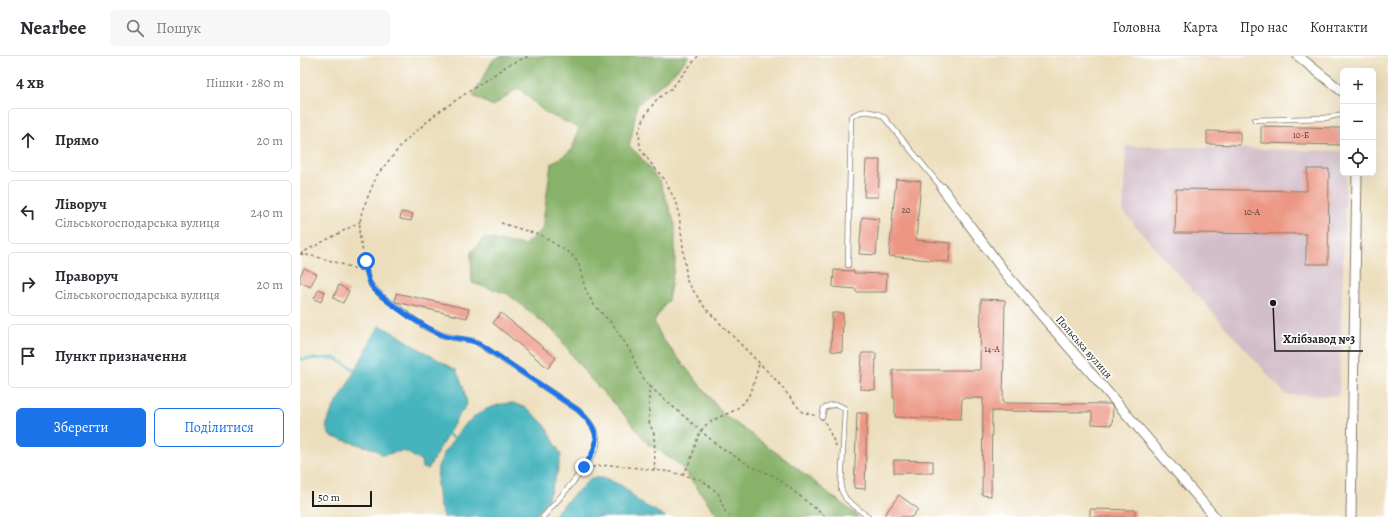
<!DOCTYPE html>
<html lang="uk">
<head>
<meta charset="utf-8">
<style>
	:root { --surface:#fff; --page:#f7f7f7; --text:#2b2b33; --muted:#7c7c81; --line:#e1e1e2; --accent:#1a73e8 }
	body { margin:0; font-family:Alegreya,serif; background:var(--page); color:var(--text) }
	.controls { position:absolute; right:12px; top:12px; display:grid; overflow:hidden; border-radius:6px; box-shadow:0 4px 16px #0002 }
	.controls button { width:36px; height:36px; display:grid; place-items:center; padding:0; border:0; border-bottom:1px solid var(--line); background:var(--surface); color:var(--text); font:20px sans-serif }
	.scale { position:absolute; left:12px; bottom:10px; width:60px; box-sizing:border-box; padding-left:4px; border:2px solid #1c1c1c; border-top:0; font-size:11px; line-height:14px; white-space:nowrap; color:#1c1c1c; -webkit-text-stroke:3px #fff; paint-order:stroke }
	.stop { position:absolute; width:12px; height:12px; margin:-9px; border:3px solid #1a73e8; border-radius:50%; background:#fff }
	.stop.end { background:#1a73e8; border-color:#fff; box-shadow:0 1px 4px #0008 }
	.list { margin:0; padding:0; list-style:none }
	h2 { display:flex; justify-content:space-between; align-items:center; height:52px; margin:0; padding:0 16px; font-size:17px }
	h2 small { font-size:13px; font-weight:400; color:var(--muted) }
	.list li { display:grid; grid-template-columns:26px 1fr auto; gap:12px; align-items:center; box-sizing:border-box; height:64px; margin:0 8px 8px; padding:0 8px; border:1px solid var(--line); border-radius:6px }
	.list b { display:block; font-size:15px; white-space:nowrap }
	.list p { margin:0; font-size:13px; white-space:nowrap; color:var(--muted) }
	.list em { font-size:13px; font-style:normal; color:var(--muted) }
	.actions { display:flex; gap:8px; padding:12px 16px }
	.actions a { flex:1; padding:9px 0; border:1px solid var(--accent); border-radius:6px; text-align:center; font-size:14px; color:var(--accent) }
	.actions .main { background:var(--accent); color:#fff }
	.icon { flex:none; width:22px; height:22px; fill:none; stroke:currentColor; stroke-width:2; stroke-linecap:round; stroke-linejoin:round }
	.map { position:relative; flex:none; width:1088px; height:461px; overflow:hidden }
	header { display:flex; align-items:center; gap:24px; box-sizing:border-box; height:56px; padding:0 20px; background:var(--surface); border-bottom:1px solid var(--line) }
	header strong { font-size:19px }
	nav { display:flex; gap:22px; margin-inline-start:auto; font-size:14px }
	.search { width:280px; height:36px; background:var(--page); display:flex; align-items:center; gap:10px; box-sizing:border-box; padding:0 14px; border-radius:6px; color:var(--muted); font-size:15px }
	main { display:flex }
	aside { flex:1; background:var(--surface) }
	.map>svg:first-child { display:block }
</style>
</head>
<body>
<header>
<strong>Nearbee</strong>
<div class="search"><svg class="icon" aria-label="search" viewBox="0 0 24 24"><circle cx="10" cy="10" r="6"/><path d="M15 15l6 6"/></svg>Пошук</div>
<nav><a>Головна</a><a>Карта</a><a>Про нас</a><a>Контакти</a></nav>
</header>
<main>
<aside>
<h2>4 хв<small>Пішки · 280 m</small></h2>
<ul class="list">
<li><svg class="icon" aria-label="ahead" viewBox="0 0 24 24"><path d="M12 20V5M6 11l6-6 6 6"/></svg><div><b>Прямо</b></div><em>20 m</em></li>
<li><svg class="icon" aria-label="left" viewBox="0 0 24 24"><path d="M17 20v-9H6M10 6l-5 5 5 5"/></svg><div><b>Ліворуч</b><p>Сільськогосподарська вулиця</p></div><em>240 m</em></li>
<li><svg class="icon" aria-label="right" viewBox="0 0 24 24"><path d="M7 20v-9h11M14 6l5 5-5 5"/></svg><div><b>Праворуч</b><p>Сільськогосподарська вулиця</p></div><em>20 m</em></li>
<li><svg class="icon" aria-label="arrive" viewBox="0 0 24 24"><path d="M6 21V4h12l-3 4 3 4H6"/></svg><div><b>Пункт призначення</b></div></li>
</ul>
<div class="actions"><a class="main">Зберегти</a><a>Поділитися</a></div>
</aside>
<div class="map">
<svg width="1088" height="461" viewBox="0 0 1088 461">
	<rect width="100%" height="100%" fill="#fff"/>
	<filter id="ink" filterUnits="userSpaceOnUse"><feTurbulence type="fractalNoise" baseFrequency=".025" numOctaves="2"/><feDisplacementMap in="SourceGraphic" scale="8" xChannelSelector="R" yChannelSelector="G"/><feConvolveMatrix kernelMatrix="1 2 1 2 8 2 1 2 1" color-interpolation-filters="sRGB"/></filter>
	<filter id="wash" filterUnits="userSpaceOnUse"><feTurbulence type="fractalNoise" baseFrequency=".012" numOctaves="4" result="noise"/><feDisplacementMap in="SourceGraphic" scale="16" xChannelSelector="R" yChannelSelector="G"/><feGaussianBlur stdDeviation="0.9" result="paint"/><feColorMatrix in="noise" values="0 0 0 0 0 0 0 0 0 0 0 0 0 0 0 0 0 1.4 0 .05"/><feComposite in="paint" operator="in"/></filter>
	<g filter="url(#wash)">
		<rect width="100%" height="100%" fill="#ecdebc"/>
		<!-- industrial -->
		<path fill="#d2bdc8" d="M826,90L1043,95V117H1046L1039,340L986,339L823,156Z"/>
		<!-- forest -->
		<path fill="#88b26a" stroke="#526743" d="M200,0H389C374,19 355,33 337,49L332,78L329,90L339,99L360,126L375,168V207L368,244L354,265L362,282L423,358L489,406L559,461H419L379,408L348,388L328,363L287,319L256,277L208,238L172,227L171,196L184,182L224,189L242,174L251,108L272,94L279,72L246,57L218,32L193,50L173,40L193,4Z"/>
		<!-- water -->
		<g fill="#45b4bd" stroke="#30686c">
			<path d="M79,270H81L98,279L114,290L156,314L163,330L167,348L157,362L128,413L122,412L121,404C114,402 111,398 106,396C99,394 90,398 83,399L74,393L30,380L26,371L32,354L43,337Z"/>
			<path d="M213,347L228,353L245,369L261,399L257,417L246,447L234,461H143L139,447L137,428L138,411L143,399L162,371L174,361L186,353L202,348Z"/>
			<path d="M291,422H305L322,430L331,437L339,446L366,461H251Z"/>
		</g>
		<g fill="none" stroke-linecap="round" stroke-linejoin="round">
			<!-- stream -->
			<g stroke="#45b4bd" stroke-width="2.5">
				<path d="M0,303L35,302L57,315"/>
				<path d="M146,377L157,385"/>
			</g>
		</g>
		<g id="blocks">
			<!-- building -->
			<g fill="#ec9683">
				<path d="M961,70L1041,72L1040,89L961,87Z"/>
				<path d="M907,75L940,76V89L907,88Z"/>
				<path d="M566,104H580L578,141H564Z"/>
				<path d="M1007,113H1029L1028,208H1006V178L875,177L876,133L1007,135Z"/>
				<path d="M596,123L621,125L616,184L651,187L649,206L589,200Z"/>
				<path d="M101,156L113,158L111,165L100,163Z"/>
				<path d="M562,161L579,163L576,199L559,198Z"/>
				<path d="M4,212L17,218L10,231L0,226V220Z"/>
				<path d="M534,214L554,215V217L587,218L586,236H556V233L533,231Z"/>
				<path d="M39,229L49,235L43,247L33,242Z"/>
				<path d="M19,233L25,236L21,246L14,243Z"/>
				<path d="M96,237L169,253L167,262L96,246L95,245Z"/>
				<path d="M681,243L705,244L703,347L810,348L813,351L812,369L792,368V356L692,355L691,440L682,439L683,342H662L661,363L595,361V342H593V314H680Z"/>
				<path d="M201,257L256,302L248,312L193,267Z"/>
				<path d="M532,257H543L542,296L531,295Z"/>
				<path d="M562,297H576L575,334L560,333Z"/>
				<path d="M557,357H567L565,433L554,432Z"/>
				<path d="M594,404L633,405V417H594Z"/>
				<path d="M599,439L618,453L612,461H583Z"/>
				<path d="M790,453L835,454V461H790Z"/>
			</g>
		</g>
	</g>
	<g filter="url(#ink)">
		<use href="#blocks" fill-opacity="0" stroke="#847d6c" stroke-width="1"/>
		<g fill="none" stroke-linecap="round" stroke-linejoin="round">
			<!-- lane casing -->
			<g stroke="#847d6c" stroke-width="6">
				<g id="lane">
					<path d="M955,64L1025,62L1043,58"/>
					<path d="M548,209L551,61C562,53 571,55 583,60L642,132"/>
					<path d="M71,229L83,241L125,271L142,279L155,282L175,285L278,354C288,363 299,375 297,389C294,405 255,447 243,461"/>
					<path d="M522,361L524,352C531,348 538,347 545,353L541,433L546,443L568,461"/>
				</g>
			</g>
			<!-- street casing -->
			<g stroke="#847d6c" stroke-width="11">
				<g id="street">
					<path d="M998,0L1043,36"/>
					<path d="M642,132L706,218L915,461"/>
					<path d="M1051,461L1057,117"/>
				</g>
			</g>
			<!-- path -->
			<g stroke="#847d6c" stroke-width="1.5" stroke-dasharray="3 3" stroke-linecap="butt">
				<path d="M398,0L371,33L357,43L346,58L339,75L340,92L350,106L364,123L378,150L387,225L405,252L477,325L502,356L517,360"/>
				<path d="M201,167L230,176L241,179L271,198L278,206L286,235L294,249L314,270L331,296L338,314L346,326L356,336L416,388L450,410L476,421L526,461"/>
				<path d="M0,198C23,201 45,209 67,217"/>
				<path d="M0,198L60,166"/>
				<path d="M69,224L59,178L60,166L62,155L77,119L105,85L137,57L208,9L229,0"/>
				<path d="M349,329V366L354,378L355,399L354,414"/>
				<path d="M525,366L537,392"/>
				<path d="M292,411L310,409L338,412L371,416L402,424L418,437L425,455L431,461"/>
				<path d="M383,419C386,413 390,406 392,400C396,389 397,377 406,369C414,362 424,360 433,355C453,343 453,328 459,308"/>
			</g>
			<!-- lane -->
			<use href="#lane" stroke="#fff" stroke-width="4.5"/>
			<!-- street -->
			<use href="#street" stroke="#fff" stroke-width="9"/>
		</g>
	</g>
	<g fill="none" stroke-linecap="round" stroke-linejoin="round" filter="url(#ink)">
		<!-- route -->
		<path stroke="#1a73e8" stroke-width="5" d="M66,205C66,213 67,222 71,229C78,241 128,274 142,279C155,284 168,281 180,288L278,354C301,375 301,387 284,411"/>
	</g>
	<g text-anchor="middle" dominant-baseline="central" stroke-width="3.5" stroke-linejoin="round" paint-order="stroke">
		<!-- number labels -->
		<g font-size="9" fill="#503a36">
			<text x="1001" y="79">10-Б</text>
			<text x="606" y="154">20</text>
			<text x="952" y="156">10-А</text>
			<text x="692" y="293">14-А</text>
		</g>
		<!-- street labels -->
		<g font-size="11" fill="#1c1c1c" stroke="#fff">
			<text transform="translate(784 291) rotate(49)">Польська вулиця</text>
		</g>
	</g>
	<!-- callouts -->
	<path fill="none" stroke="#1c1c1c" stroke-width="1.5" d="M973 247L975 295H1063"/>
	<circle fill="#1c1c1c" stroke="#fff" stroke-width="1.5" cx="973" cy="247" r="4"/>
	<g font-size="12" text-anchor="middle" font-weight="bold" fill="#1c1c1c" stroke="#fff" stroke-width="3.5" stroke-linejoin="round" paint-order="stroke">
		<text x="1019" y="287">Хлібзавод №3</text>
	</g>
</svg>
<div class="controls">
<button>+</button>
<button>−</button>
<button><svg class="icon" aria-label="locate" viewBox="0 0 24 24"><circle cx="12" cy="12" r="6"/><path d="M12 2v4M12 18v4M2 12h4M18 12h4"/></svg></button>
</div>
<div class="scale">50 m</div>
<div class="stop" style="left:66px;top:205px"></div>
<div class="stop end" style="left:284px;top:411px"></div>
</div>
</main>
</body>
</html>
